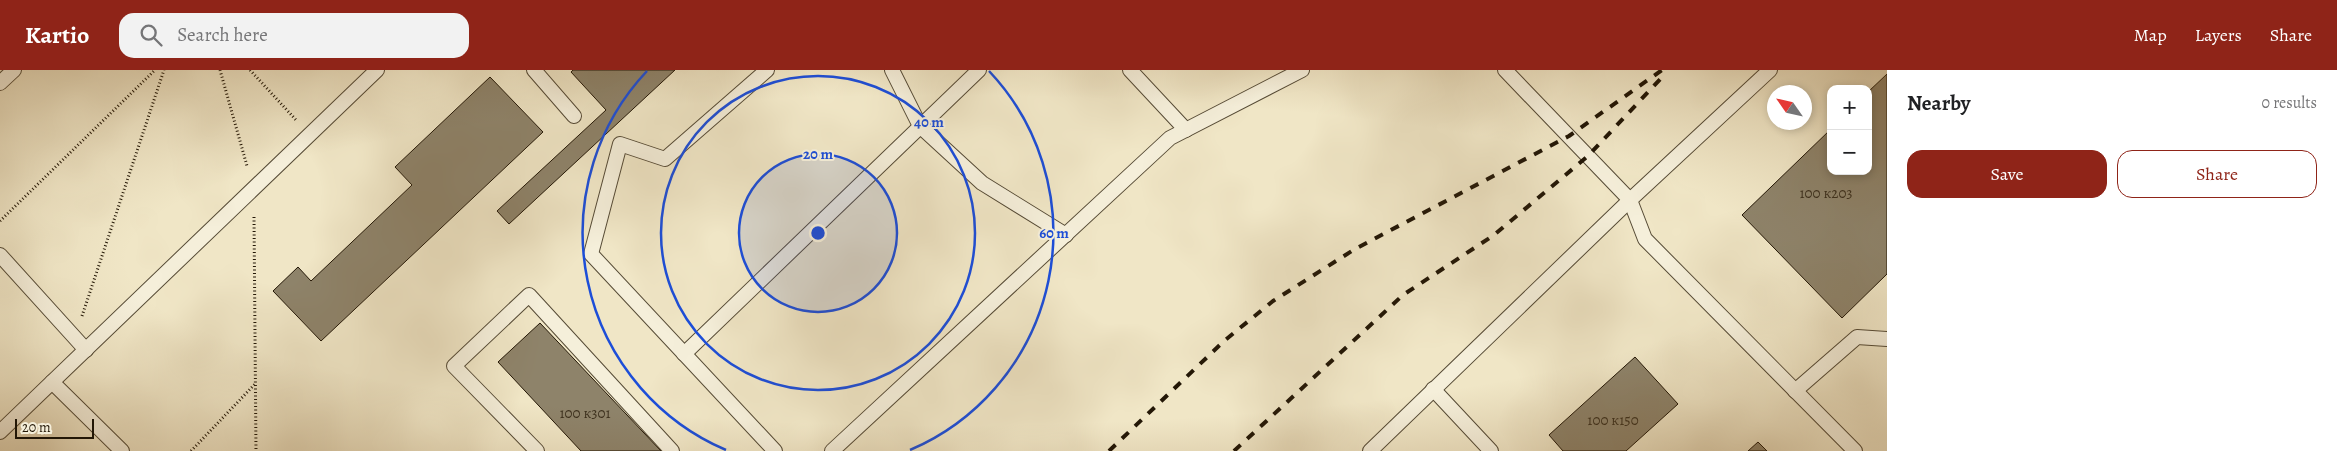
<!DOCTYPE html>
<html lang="en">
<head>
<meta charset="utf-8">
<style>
	:root { --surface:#fff; --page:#f2f2f2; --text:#202124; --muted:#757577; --line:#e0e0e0; --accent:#8f2418 }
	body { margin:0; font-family:Alegreya,serif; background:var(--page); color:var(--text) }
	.controls { position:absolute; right:15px; top:15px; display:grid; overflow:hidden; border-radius:10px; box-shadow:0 2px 8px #0003 }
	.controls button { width:45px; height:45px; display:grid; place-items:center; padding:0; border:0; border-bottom:1px solid var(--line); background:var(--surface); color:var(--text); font:25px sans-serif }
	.compass { position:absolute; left:1767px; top:15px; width:45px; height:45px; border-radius:50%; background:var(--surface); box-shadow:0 2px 8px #0003; rotate:304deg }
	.scale { position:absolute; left:15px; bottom:12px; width:79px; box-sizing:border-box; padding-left:5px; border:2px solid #231706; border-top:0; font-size:14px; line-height:18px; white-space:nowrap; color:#231706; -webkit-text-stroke:4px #f5efda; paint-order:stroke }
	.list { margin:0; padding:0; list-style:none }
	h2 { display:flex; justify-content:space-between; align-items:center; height:65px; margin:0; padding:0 20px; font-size:21px }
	h2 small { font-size:16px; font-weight:400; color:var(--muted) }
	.actions { display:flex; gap:10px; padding:15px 20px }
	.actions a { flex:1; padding:11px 0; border:1px solid var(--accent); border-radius:15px; text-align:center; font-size:18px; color:var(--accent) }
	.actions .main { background:var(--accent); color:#fff }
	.icon { flex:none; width:28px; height:28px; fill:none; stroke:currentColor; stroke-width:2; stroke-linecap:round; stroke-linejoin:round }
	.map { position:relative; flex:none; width:1887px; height:381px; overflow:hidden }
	header { display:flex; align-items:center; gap:30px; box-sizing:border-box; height:70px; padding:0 25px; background:var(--accent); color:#fff }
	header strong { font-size:24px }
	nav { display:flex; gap:28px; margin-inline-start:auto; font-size:18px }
	.search { width:350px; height:45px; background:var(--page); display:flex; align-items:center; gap:12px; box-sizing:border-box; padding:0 18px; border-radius:15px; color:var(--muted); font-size:19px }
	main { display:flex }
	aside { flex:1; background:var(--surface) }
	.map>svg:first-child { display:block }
</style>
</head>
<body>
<header>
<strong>Kartio</strong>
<div class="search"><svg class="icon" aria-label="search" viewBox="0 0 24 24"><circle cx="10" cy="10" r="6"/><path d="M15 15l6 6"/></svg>Search here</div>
<nav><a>Map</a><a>Layers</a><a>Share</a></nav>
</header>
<main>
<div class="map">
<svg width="1887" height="381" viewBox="0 0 1887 381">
	<rect width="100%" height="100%" fill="#f0e6c6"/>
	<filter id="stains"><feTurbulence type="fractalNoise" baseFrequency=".004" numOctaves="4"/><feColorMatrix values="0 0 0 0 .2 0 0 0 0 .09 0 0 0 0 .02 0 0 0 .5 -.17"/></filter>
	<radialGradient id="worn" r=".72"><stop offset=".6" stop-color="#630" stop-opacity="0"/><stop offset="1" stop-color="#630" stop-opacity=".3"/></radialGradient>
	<!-- building -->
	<g fill="#8e836a" stroke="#231706">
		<path d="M573,0H675L509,154L497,141L606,40L571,2Z"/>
		<path d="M1887,4V204L1842,248L1742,145L1831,59V101H1868V22Z"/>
		<path d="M490,7L543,62L321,271L273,221L298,197L311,211L412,115L395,97Z"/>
		<path d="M540,253L661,381H581L498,292Z"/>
		<path d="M1635,287L1678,334L1626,381H1563L1549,365Z"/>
		<path d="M1758,372L1767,381H1748Z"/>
	</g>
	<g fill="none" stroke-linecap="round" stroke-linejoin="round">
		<!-- lane casing -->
		<g stroke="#564b36" stroke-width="16">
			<g id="lane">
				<path d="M534,0L574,46"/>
				<path d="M767,0L665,89L620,74L591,184L775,381"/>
				<path d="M892,0L920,56L982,113L1066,165"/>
				<path d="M1130,0L1186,60"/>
				<path d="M1505,0L1630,130L1645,169L1855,381"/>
				<path d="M0,13L14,0"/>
				<path d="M0,185L86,280"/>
				<path d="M684,284L979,0"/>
				<path d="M52,312L122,381"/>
				<path d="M1433,319L1491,381"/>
				<path d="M1795,321L1857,267L1887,269"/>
				<path d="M0,362L377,0"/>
				<path d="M537,381L454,296L529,225L672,381"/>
				<path d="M832,381L1170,68L1302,0"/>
				<path d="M1370,381L1630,130L1770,0"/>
			</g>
		</g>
		<!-- path -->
		<g stroke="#231706" stroke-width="3" stroke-dasharray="1 2.5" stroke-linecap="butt">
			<path d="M220,0L247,96"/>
			<path d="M250,0L297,51"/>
			<path d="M254,147L256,381"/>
			<path d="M0,151L155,0"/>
			<path d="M82,246L164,0"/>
			<path d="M191,381L256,313"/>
		</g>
		<!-- lane -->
		<use href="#lane" stroke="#f5efda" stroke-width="14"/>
		<!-- rail -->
		<g stroke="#231706" stroke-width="4" stroke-dasharray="9 9" stroke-linecap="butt">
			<path d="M1109,381L1224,271L1273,231L1355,179L1569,66L1662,0"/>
			<path d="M1234,381L1403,225L1494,165L1588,86L1665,4"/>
		</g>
	</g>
	<!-- distance rings -->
	<circle cx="818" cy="163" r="79" fill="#1d4ed8" fill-opacity=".12"/>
	<g fill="none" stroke="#1d4ed8" stroke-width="2.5">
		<circle cx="818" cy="163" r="79"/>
		<circle cx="818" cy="163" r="157"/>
		<path d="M726 380A236 236 0 0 1 647 1M989 1A236 236 0 0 1 910 380"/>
	</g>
	<g text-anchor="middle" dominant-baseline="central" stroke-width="4" stroke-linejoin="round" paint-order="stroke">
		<!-- number labels -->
		<g font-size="15" fill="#3e321f">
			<text x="1826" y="123">100 к203</text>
			<text x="585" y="343">100 к301</text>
			<text x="1613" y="350">100 к150</text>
		</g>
	</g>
	<circle cx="818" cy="163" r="8" fill="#1d4ed8" stroke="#f5efda" stroke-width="2.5"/>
	<g font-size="15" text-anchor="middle" font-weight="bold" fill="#1d4ed8" stroke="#f5efda" stroke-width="4" stroke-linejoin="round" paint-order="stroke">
		<text x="929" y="57">40 m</text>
		<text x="818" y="89">20 m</text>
		<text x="1054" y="168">60 m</text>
	</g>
	<rect width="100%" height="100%" filter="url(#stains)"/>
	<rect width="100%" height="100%" fill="url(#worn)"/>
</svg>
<div class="controls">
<button>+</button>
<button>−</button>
</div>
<svg class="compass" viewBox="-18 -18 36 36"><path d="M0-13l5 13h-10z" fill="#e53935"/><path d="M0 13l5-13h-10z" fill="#757577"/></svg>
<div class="scale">20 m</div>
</div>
<aside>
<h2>Nearby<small>0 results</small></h2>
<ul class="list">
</ul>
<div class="actions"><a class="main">Save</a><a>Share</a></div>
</aside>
</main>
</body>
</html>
